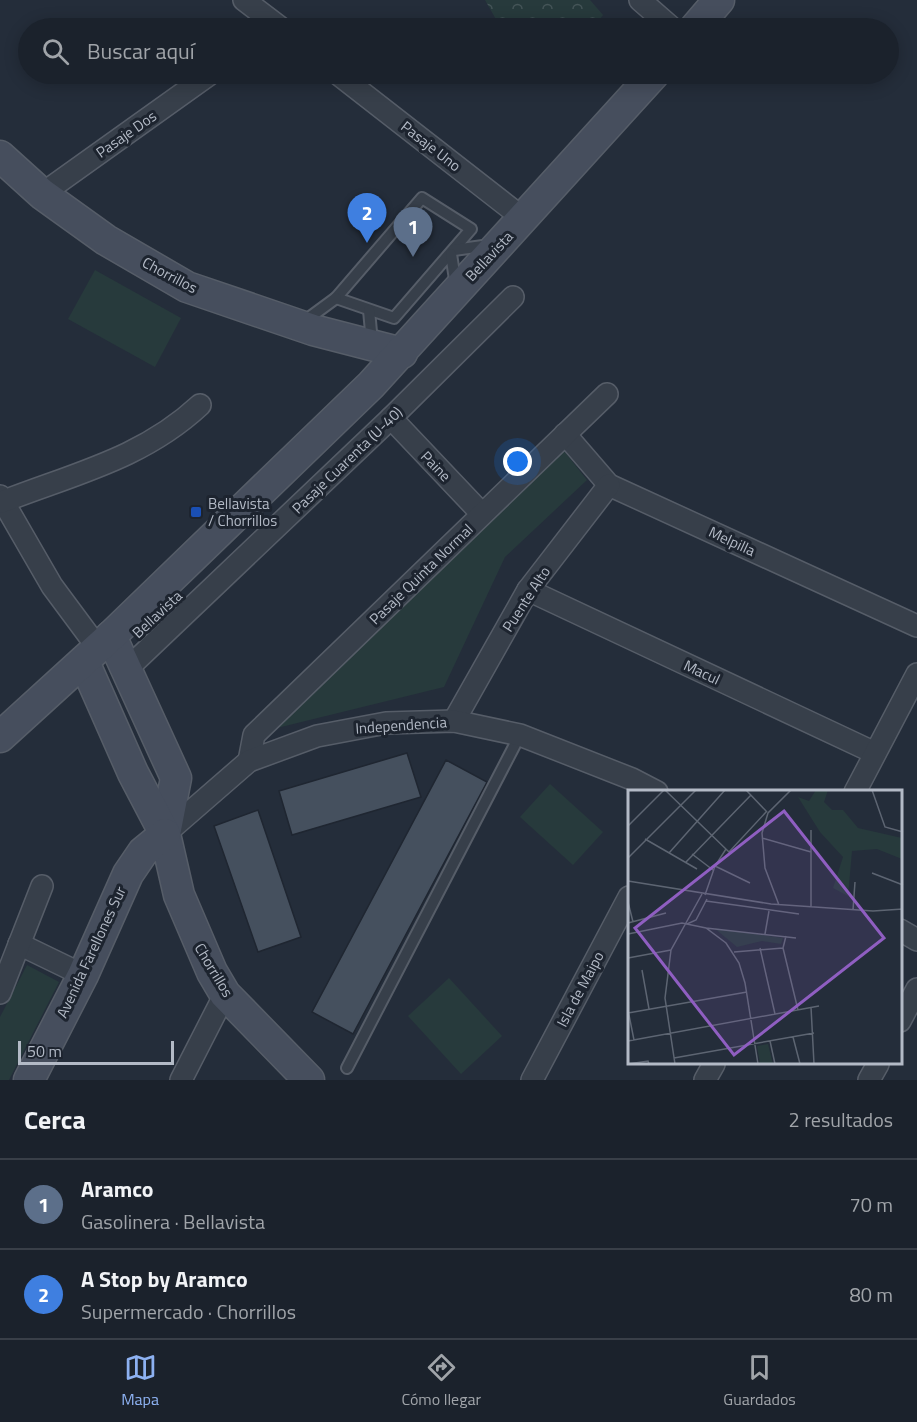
<!DOCTYPE html>
<html lang="es">
<head>
<meta charset="utf-8">
<style>
	:root { --surface:#1b222c; --page:#242a34; --text:#f1f3f6; --muted:#a0a4a9; --line:#393f48; --accent:#8db1f1 }
	body { margin:0; font-family:"Titillium Web",sans-serif; background:var(--page); color:var(--text) }
	.scale { position:absolute; left:18px; bottom:15px; width:156px; box-sizing:border-box; padding-left:6px; border:3px solid #b3bac6; border-top:0; font-size:16px; line-height:21px; white-space:nowrap; color:#b3bac6; -webkit-text-stroke:4px #1d242f; paint-order:stroke }
	.you { position:absolute; left:518px; top:462px; width:21px; height:21px; margin:-15px; border:4px solid #fff; border-radius:50%; background:#1a73e8; box-shadow:0 0 0 9px #1a73e833 }
	.badge { display:grid; place-items:center; width:39px; height:39px; border-radius:50%; background:var(--accent); color:#fff; font-size:20px; font-weight:700 }
	.pin { position:absolute; translate:-50% -50px; filter:drop-shadow(0 2px 3px #0008) }
	.pin::after { content:''; position:absolute; top:32px; width:21px; height:18px; background:inherit; clip-path:polygon(0 0,100% 0,50% 100%) }
	.list { margin:0; padding:0; list-style:none }
	h2 { display:flex; justify-content:space-between; align-items:center; height:78px; margin:0; padding:0 24px; font-size:26px }
	h2 small { font-size:20px; font-weight:400; color:var(--muted) }
	.list li { display:grid; grid-template-columns:39px 1fr auto; gap:18px; align-items:center; box-sizing:border-box; height:90px; padding:0 24px; border-top:2px solid var(--line) }
	.list b { display:block; font-size:22px; white-space:nowrap }
	.list p { margin:0; font-size:20px; white-space:nowrap; color:var(--muted) }
	.list em { font-size:20px; font-style:normal; color:var(--muted) }
	.icon { flex:none; width:33px; height:33px; fill:none; stroke:currentColor; stroke-width:2; stroke-linecap:round; stroke-linejoin:round }
	.map { position:relative; flex:none; width:917px; height:1080px; overflow:hidden }
	.search { position:absolute; background:var(--surface); box-shadow:0 3px 15px #0003; left:18px; right:18px; top:18px; height:66px; display:flex; align-items:center; gap:15px; box-sizing:border-box; padding:0 21px; border-radius:33px; color:var(--muted); font-size:22px }
	.sheet { height:258px; background:var(--surface) }
	nav { display:flex; justify-content:space-around; align-items:center; box-sizing:border-box; height:84px; border-top:2px solid var(--line); background:var(--surface); font-size:16px; color:var(--muted) }
	nav a { display:grid; justify-items:center; gap:3px }
	nav .on { color:var(--accent) }
	.map>svg:first-child { display:block }
</style>
</head>
<body>
<div class="map">
<svg width="917" height="1080" viewBox="0 0 917 1080">
	<defs>
		<pattern id="forest-crowns" width="20" height="18" patternUnits="userSpaceOnUse" patternTransform="scale(1.5)"><rect width="20" height="18" fill="#273a3c"/><path d="M2 6a3 3 0 1 1 6 0M12 15a3 3 0 1 1 6 0" fill="none" stroke="#445457"/></pattern>
	</defs>
	<rect width="100%" height="100%" fill="#242d3a"/>
	<!-- green -->
	<g fill="#273a3c">
		<path d="M95,270L181,318L155,367L68,319Z"/>
		<path d="M564,451L587,480L505,557L444,687L277,728Z"/>
		<path d="M550,784L603,832L573,865L520,817Z"/>
		<path d="M27,965L59,982L9,1080H0V1017Z"/>
		<path d="M449,978L502,1036L461,1074L408,1016Z"/>
	</g>
	<!-- forest -->
	<path fill="url(#forest-crowns)" d="M485,0H590L603,15L593,28H501Z"/>
	<!-- building -->
	<g fill="#45505e" stroke="#1f2631" stroke-width="1.5">
		<path d="M407,753L421,797L292,835L279,791Z"/>
		<path d="M446,760L487,782L353,1034L312,1012Z"/>
		<path d="M258,810L301,937L258,952L214,826Z"/>
	</g>
	<g fill="none" stroke-linecap="round" stroke-linejoin="round">
		<!-- lane casing -->
		<g stroke="#565d68" stroke-width="14">
			<g id="lane">
				<path d="M422,198L471,229L394,318L336,298Z"/>
				<path d="M454,250L490,245"/>
				<path d="M451,254L456,286"/>
				<path d="M369,310L372,343"/>
				<path d="M302,323L336,298"/>
				<path d="M347,1068L520,735"/>
			</g>
		</g>
		<!-- street casing -->
		<g stroke="#565d68" stroke-width="24">
			<g id="street">
				<path d="M244,0L281,28"/>
				<path d="M640,0L672,28"/>
				<path d="M338,74L524,219"/>
				<path d="M42,194L210,74"/>
				<path d="M391,418L482,514"/>
				<path d="M565,434L609,485L917,626"/>
				<path d="M0,496L52,586L98,648"/>
				<path d="M2,502C73,474 142,459 200,405"/>
				<path d="M528,590L875,753"/>
				<path d="M127,669L391,418L513,297"/>
				<path d="M454,721L528,590L609,485"/>
				<path d="M249,761L254,735L607,394"/>
				<path d="M855,792L917,674"/>
				<path d="M165,834L249,761L317,736L386,723L454,721L520,735L632,779L657,792"/>
				<path d="M900,930L917,940"/>
				<path d="M19,944L83,975"/>
				<path d="M0,993L42,886"/>
				<path d="M900,1021L917,989"/>
				<path d="M181,1080L225,994"/>
				<path d="M532,1080L629,897"/>
				<path d="M705,1080L714,1064"/>
				<path d="M869,1080L878,1064"/>
			</g>
		</g>
		<!-- secondary casing -->
		<g stroke="#565d68" stroke-width="33">
			<g id="secondary">
				<path d="M695,28L719,0"/>
				<path d="M0,156L42,194L106,240L187,287L313,330L402,353"/>
				<path d="M111,636L176,778L165,834"/>
				<path d="M84,662L133,773L165,834L179,895L212,972L225,994L309,1080"/>
				<path d="M0,737L111,636L371,385L654,74"/>
				<path d="M29,1080L83,975L128,874L143,852L165,834"/>
			</g>
		</g>
		<!-- lane -->
		<use href="#lane" stroke="#373f4a" stroke-width="10"/>
		<!-- street -->
		<use href="#street" stroke="#373f4a" stroke-width="21"/>
		<!-- secondary -->
		<use href="#secondary" stroke="#464e5d" stroke-width="30"/>
	</g>
	<!-- markers -->
	<rect fill="#1a4fb4" stroke="#1d242f" stroke-width="2" x="190" y="506" width="12" height="12" rx="3"/>
	<g text-anchor="middle" dominant-baseline="central" stroke-width="6" stroke-linejoin="round" paint-order="stroke">
		<!-- street labels -->
		<g font-size="15" fill="#b3bac6" stroke="#1d242f">
			<text transform="translate(126 134) rotate(-35)">Pasaje Dos</text>
			<text transform="translate(431 146) rotate(38)">Pasaje Uno</text>
			<text transform="translate(489 256) rotate(-47)">Bellavista</text>
			<text transform="translate(170 275) rotate(28)">Chorrillos</text>
			<text transform="translate(347 460) rotate(-44)">Pasaje Cuarenta (U-40)</text>
			<text transform="translate(436 466) rotate(46)">Paine</text>
			<text transform="translate(732 541) rotate(25)">Melpilla</text>
			<text transform="translate(421 574) rotate(-44)">Pasaje Quinta Normal</text>
			<text transform="translate(526 599) rotate(-57)">Puente Alto</text>
			<text transform="translate(157 614) rotate(-43)">Bellavista</text>
			<text transform="translate(702 672) rotate(25)">Macul</text>
			<text transform="translate(401 725) rotate(-4)">Independencia</text>
			<text transform="translate(91 952) rotate(-65)">Avenida Farellones Sur</text>
			<text transform="translate(214 970) rotate(59)">Chorrillos</text>
			<text transform="translate(580 989) rotate(-62)">Isla de Maipo</text>
		</g>
		<!-- poi labels -->
		<g font-size="15" fill="#b3bac6" stroke="#1d242f" text-anchor="start">
			<text x="208" y="503">Bellavista<tspan x="208" dy="17">/ Chorrillos</tspan></text>
		</g>
	</g>
	<!-- overview -->
	<g transform="translate(628 790)">
		<rect width="274" height="274" fill="#242d3a"/>
		<path d="M86,138L155,148L153,154L134,151L109,157ZM140,254L145,274H132L129,256Z" fill="#273a3c"/>
		<path d="M188,0H200L196,12L204,20H215L230,38L274,48V69L249,59L224,61L220,106L205,98L215,67L192,42L170,7L181,11Z" fill="#273a3c"/>
		<path fill="none" stroke="#5d6572" stroke-width="1.5" d="M37,0L101,62L139,21M118,0L139,22M244,0L257,37L275,42M0,36L36,0M183,40V117M134,48L183,62M17,49L69,79M41,63L97,0M64,64L85,80M0,68L68,0M58,72L123,5M87,76L122,93M244,83L275,95M0,91L143,114L245,121L275,119M77,105L87,76L98,59M78,111L171,124M0,112L5,132M151,115L137,78L134,43L140,23L163,0M225,120L227,92M0,133L38,123M59,134L68,130L79,109M78,138L168,148M0,144L54,133L78,138L98,153L111,173L117,193L130,274M137,144L141,121M158,146L155,158L170,220M132,158L147,224M106,162L155,158M0,168L43,160M14,180L21,219M183,217L186,274M0,220L6,250M0,223L119,202M165,247L172,274M0,251L191,216M142,251L147,274M46,268L186,243M0,274L20,271L21,274M47,274L37,208L43,160L74,104"/>
		<path fill="#8f5ec1" fill-opacity="0.15" stroke="#8f5ec1" stroke-width="3" d="M156,21L256,148L106,265L7,138Z"/>
		<rect width="274" height="274" fill="none" stroke="#b3bac6" stroke-width="3"/>
	</g>
</svg>
<div class="scale">50 m</div>
<div class="you"></div>
<div class="pin badge" style="left:413px;top:257px;background:#5c6f8a">1</div>
<div class="pin badge" style="left:367px;top:243px;background:#3f7fe0">2</div>
<div class="search"><svg class="icon" aria-label="search" viewBox="0 0 24 24"><circle cx="10" cy="10" r="6"/><path d="M15 15l6 6"/></svg>Buscar aquí</div>
</div>
<section class="sheet">
<h2>Cerca<small>2 resultados</small></h2>
<ul class="list">
<li><span class="badge" style="background:#5c6f8a">1</span><div><b>Aramco</b><p>Gasolinera · Bellavista</p></div><em>70 m</em></li>
<li><span class="badge" style="background:#3f7fe0">2</span><div><b>A Stop by Aramco</b><p>Supermercado · Chorrillos</p></div><em>80 m</em></li>
</ul>
</section>
<nav>
<a class="on"><svg class="icon" aria-label="map" viewBox="0 0 24 24"><path d="M3 6l6-2 6 2 6-2v14l-6 2-6-2-6 2zM9 4v14M15 6v14"/></svg>Mapa</a>
<a><svg class="icon" aria-label="directions" viewBox="0 0 24 24"><path d="M12 3l9 9-9 9-9-9zM9 14v-3h6M13 9l2 2-2 2"/></svg>Cómo llegar</a>
<a><svg class="icon" aria-label="saved" viewBox="0 0 24 24"><path d="M7 4h10v16l-5-4-5 4z"/></svg>Guardados</a>
</nav>
</body>
</html>
